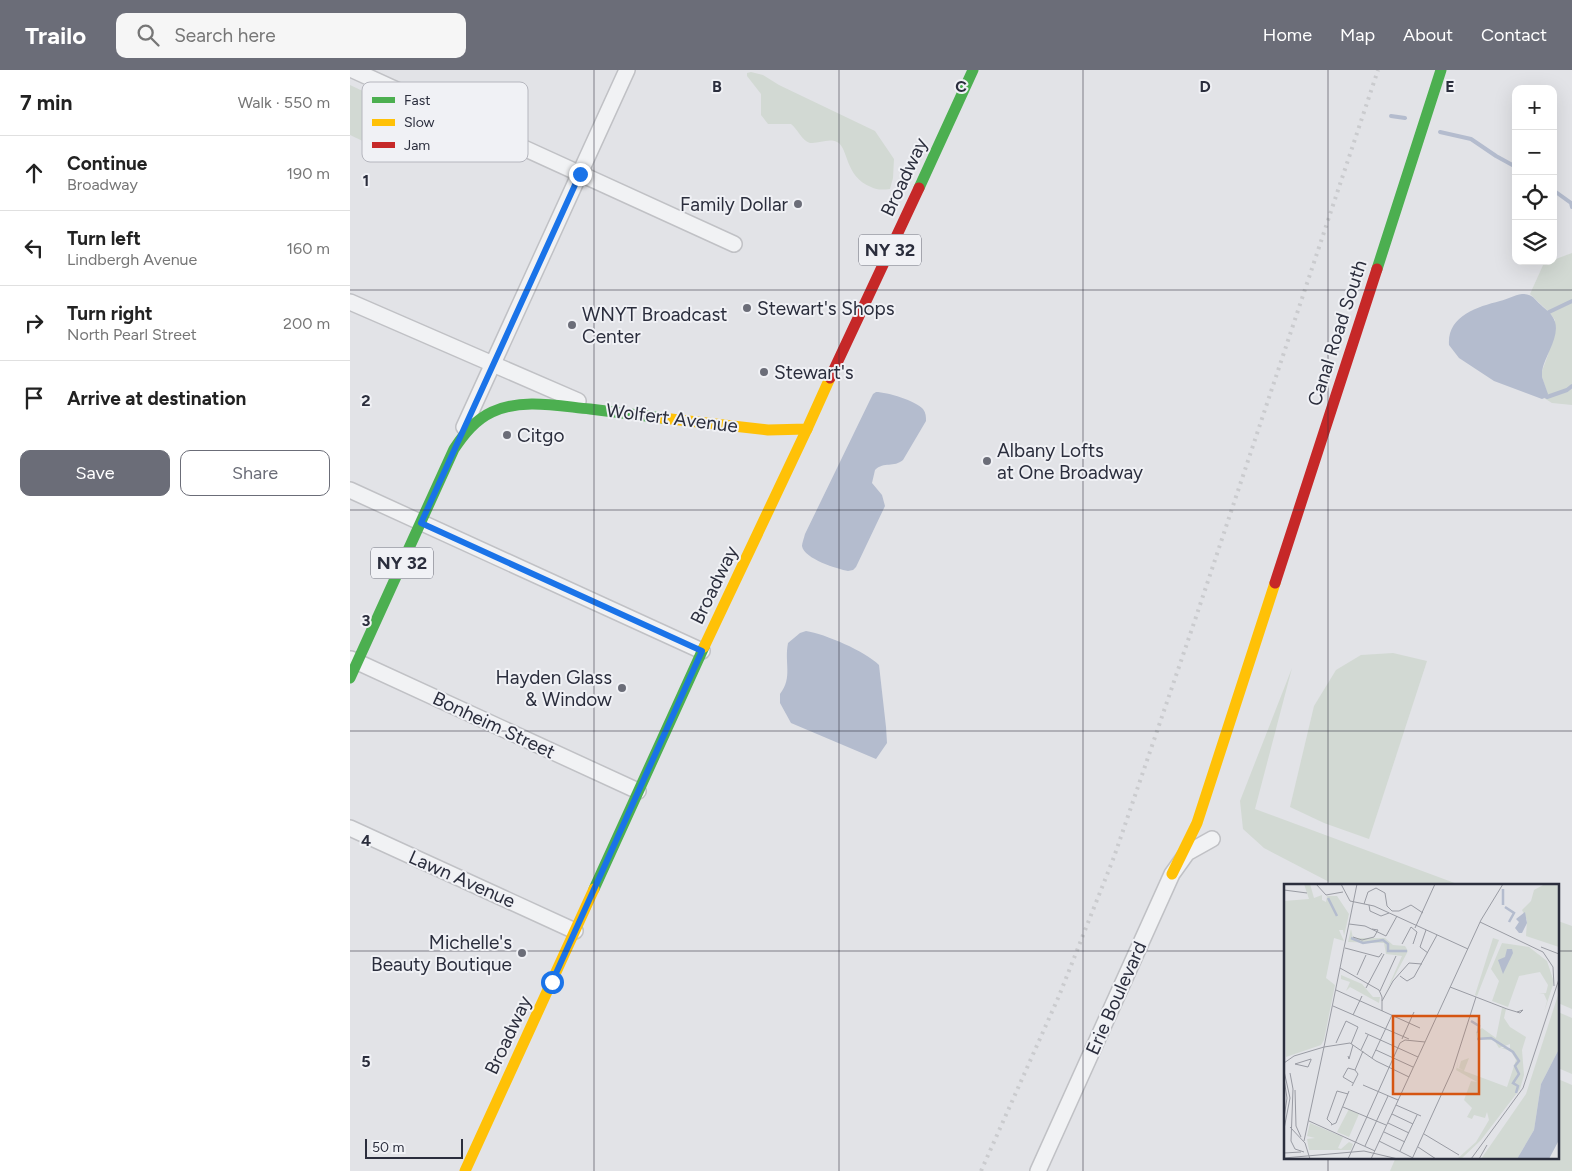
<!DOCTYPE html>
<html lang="en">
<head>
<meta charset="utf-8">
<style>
	:root { --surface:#fff; --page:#f6f6f6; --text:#222; --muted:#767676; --line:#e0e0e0; --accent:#6b6d78 }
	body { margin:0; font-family:Figtree,sans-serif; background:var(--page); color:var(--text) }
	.controls { position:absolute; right:15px; top:15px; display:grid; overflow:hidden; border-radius:10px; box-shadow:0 5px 20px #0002 }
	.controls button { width:45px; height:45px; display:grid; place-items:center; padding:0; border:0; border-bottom:1px solid var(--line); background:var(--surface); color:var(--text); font:25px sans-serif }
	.scale { position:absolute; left:15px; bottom:12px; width:98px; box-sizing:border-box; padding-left:5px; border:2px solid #2b2e3d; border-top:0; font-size:14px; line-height:18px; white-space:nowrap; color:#2b2e3d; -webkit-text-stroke:4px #f0f1f5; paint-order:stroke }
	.stop { position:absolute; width:15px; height:15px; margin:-11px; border:4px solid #1a73e8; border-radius:50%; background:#fff }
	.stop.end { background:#1a73e8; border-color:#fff; box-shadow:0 1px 5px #0008 }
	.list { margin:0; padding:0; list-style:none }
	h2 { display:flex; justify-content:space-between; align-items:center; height:65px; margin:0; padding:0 20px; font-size:21px }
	h2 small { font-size:16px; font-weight:400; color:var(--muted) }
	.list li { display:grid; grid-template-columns:32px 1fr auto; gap:15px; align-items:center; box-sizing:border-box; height:75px; padding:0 20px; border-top:1px solid var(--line) }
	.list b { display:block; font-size:19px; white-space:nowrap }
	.list p { margin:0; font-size:16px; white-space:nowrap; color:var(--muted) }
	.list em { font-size:16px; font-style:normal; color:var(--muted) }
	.actions { display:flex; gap:10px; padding:15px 20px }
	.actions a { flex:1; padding:11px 0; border:1px solid var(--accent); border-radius:10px; text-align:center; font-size:18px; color:var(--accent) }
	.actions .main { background:var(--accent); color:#fff }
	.icon { flex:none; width:28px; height:28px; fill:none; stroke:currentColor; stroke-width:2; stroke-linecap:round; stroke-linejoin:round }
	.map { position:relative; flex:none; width:1222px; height:1101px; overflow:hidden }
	header { display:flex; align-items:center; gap:30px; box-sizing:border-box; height:70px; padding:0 25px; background:var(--accent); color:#fff }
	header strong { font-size:24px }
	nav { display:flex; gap:28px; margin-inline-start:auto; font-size:18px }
	.search { width:350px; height:45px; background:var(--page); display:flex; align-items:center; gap:12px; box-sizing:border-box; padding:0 18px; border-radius:10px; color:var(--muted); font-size:19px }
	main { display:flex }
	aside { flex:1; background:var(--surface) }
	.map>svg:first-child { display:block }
</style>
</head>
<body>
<header>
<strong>Trailo</strong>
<div class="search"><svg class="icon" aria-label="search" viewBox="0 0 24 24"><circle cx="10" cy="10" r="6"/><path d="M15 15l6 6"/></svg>Search here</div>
<nav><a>Home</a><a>Map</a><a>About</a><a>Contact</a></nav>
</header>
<main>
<aside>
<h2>7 min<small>Walk · 550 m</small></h2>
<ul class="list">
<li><svg class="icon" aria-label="ahead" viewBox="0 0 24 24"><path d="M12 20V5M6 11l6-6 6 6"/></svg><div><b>Continue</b><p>Broadway</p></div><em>190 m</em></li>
<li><svg class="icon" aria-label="left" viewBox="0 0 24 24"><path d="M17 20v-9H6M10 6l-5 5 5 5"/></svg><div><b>Turn left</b><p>Lindbergh Avenue</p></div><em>160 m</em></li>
<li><svg class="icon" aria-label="right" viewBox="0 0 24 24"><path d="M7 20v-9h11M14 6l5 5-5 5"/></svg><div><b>Turn right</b><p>North Pearl Street</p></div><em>200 m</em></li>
<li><svg class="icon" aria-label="arrive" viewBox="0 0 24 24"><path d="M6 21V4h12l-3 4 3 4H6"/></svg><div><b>Arrive at destination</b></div></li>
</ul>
<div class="actions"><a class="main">Save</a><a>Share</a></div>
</aside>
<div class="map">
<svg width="1222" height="1101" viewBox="0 0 1222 1101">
	<rect width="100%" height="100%" fill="#e2e3e7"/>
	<!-- green -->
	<g fill="#d2d9d3">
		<path d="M401,2L413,5L429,15L525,61L544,89L543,108L540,119C532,120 527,120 521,117C494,106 499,78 487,72C478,68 469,74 460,73C452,71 447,58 441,54H418L411,45V24L397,6V3Z"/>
		<path d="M0,15L55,41L36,82L0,65Z"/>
		<path d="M1222,183V335L1202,333L1194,328L1197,327V322L1192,307V301L1198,285L1205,250L1199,242L1180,224L1194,193L1203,191V190Z"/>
		<path d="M1043,583L1077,591L1019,769L974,753L940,737L964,636L986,600L1011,585Z"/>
		<path d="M942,598L905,739L1110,815H985L914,778L893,759L890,731Z"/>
		<path d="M1208,851L1222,856V939L1208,933Z"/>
		<path d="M1208,942L1222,948V1004L1208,998Z"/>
		<path d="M1208,1009L1222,1015V1101H1040L1046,1087H1208Z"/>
	</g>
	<!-- water -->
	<g fill="#b4bcce">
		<path d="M1172,224C1183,224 1184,229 1191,235C1195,239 1199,241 1202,246C1214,262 1195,284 1192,301V307L1198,324L1197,327L1192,329L1144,311L1109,288L1099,275C1097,246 1127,237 1150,231C1158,229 1164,225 1172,224Z"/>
		<path d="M526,322C537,322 566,331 573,339C576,343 576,347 576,351L553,390C544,398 534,391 525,400L522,413L532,425L535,436L506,497L503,500L498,501C488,499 454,489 452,476C452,473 454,468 455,464L520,330L523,324Z"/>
		<path d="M456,561C475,564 515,581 529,595L536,657L537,673L526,689L441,653L430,633V624C443,607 434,593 438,573L450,563Z"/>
	</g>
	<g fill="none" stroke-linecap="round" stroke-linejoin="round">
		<!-- stream -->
		<g stroke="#b4bcce" stroke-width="4">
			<path d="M1041,46L1055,48"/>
			<path d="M1090,62L1121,69L1146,86L1166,97"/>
			<path d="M1203,120L1221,133L1222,137"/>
			<path d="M1199,242L1222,231"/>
			<path d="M1197,327L1217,320L1222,316"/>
		</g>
		<!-- street casing -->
		<g stroke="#c0c1c5" stroke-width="18">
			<g id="street">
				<path d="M3,0L384,174"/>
				<path d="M0,232L228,331"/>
				<path d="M114,357L277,0"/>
				<path d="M0,420L352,581"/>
				<path d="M1,589L288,721"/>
				<path d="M0,758L225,861"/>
				<path d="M688,1101L822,804L837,783L862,769"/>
			</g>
		</g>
		<!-- street -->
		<use href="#street" stroke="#f1f2f4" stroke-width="15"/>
		<!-- fast -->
		<g stroke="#4caf50" stroke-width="11">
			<path d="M569,118L623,0"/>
			<path d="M1027,199L1091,0"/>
			<path d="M0,608L104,379C114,364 125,350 142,342C172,328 208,336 240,339C264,342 288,345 312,348"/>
			<path d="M244,819L354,577"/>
		</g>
		<!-- slow -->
		<g stroke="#ffc107" stroke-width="11">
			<path d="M312,348L418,360L457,359L480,308"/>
			<path d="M354,577L457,359"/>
			<path d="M822,804L847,753L925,513"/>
			<path d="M115,1101L244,819"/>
		</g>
		<!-- jam -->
		<g stroke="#c62828" stroke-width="11">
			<path d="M480,308L569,118"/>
			<path d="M925,513L1027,199"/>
		</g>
		<!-- rail -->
		<path stroke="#cacbce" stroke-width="4" stroke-dasharray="2.5 5" stroke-linecap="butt" d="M631,1101L709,926L764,787L845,550L1028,0"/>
	</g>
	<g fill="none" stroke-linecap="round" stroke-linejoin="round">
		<!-- route -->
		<path stroke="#1a73e8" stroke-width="6" d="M202,912L352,581L71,453L230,104"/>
	</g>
	<!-- grid -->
	<path fill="none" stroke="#2b2e3d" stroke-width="1" stroke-opacity="0.55" d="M244,0V1101M489,0V1101M733,0V1101M978,0V815M0,220H1222M0,440H1222M0,661H1222M0,881H936M1208,881H1222M978,1087V1101"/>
	<!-- markers -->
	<g fill="#6b6d78" stroke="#f0f1f5" stroke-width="2">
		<circle cx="448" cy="134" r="5"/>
		<circle cx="397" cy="238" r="5"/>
		<circle cx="222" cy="255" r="5"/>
		<circle cx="414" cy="302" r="5"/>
		<circle cx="157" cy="365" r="5"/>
		<circle cx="637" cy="391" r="5"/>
		<circle cx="272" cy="618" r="5"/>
		<circle cx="172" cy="883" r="5"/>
	</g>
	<g text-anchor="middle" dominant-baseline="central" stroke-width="4" stroke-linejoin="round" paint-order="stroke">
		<!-- shield labels -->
		<g fill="#f0f1f5" stroke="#666874" stroke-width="1">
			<rect x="509" y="164.5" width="62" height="31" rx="4"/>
			<rect x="21" y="477.5" width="62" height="31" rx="4"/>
		</g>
		<g font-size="18" font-weight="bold" fill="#2b2e3d">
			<text x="540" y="180">NY 32</text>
			<text x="52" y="493">NY 32</text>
		</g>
		<!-- street labels -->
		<g font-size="19" fill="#2b2e3d" stroke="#f0f1f5">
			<text transform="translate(554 107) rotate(-65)">Broadway</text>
			<text transform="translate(987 263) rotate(-72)">Canal Road South</text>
			<text transform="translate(322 348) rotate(7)">Wolfert Avenue</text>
			<text transform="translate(364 515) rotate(-64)">Broadway</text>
			<text transform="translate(144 655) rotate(25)">Bonheim Street</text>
			<text transform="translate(112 809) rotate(24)">Lawn Avenue</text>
			<text transform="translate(766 928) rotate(-66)">Erie Boulevard</text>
			<text transform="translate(158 965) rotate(-65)">Broadway</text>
		</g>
		<!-- poi labels -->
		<g font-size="19" fill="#2b2e3d" stroke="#f0f1f5" text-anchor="start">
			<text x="438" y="134" text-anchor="end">Family Dollar</text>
			<text x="407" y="238">Stewart's Shops</text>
			<text x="232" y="244">WNYT Broadcast<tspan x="232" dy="22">Center</tspan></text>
			<text x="424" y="302">Stewart's</text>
			<text x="167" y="365">Citgo</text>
			<text x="647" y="380">Albany Lofts<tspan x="647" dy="22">at One Broadway</tspan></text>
			<text x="262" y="607" text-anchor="end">Hayden Glass<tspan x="262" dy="22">&amp; Window</tspan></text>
			<text x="162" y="872" text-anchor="end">Michelle's<tspan x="162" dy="22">Beauty Boutique</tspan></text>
		</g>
	</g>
	<!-- overview -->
	<g transform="translate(934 814)">
		<rect width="275" height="275" fill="#e2e3e7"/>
		<path d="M20,0H26L30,14L38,11V16L42,18L43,12H53L65,30L60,52L59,46H55L60,57L50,54L42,94L51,101L40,156L37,161L2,173L0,17L25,15ZM261,0H275V63L242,52L243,36L238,26L247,17L250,6ZM67,45L69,54H101L109,61L121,62L124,67L102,108L118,72L102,70L100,59L64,58ZM209,54L215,56L193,112L191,111ZM218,59L245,63L263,77L270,98L260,128L263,117L260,110H255L262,109L264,101L256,88L235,92L224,123L208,117L215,97L207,85ZM57,91L78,100L89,113H96L95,119L66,103L62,107L66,98L57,95ZM275,108V165L257,200L250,246L233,275H197L242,210ZM218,124L222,125L220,134L226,143L242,153L238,166L240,191L236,205L197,256L177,275H173L192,258L205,236L203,228L201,234L190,231L188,235L183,233L188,224L180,216L187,197L193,198L172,186L175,174L173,184L179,186L175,184L177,177L185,174L180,187L223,203L232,176L227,167L217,164H226V160L215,164L210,156L193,155L192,148L198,144L212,154ZM65,225L75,230L65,253L53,248ZM26,239L59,253L54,264L57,265L65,258L69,260L67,266H25L23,255L31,254L23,252Z" fill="#d2d9d3"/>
		<path d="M241,28L243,39L238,49H235L231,44L235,38L232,35ZM223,65H228L229,69L219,90L214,76L221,73ZM275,165V256L265,275H233L250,246L257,200Z" fill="#b4bcce"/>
		<path fill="none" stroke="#b4bcce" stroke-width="2.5" d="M44,14L53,32M219,21V5M221,23L230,29L225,38M67,54L79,59L99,56L104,60V67H123M187,137L195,142L194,149M193,155L207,154L229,168L235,177L231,182L235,190L229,199L234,202L232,209"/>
		<path fill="none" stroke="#999ba3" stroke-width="1" d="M32,0L42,11L59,8M57,0L66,17L90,22L184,65M0,6L23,9M80,20L84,8L92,4L101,9L103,22L108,27H115L127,21L139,29M85,21L86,27L97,32L105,29M196,38L259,68L269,83L270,102M65,40L81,42L102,52L113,32M131,44L151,0M142,46L136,63L144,69M69,53L78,56L90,53L94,46L88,45M118,60L127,43L133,48L129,60M257,63L275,70M61,64L95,73L98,69M56,84L95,106L98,113V127M73,91L82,71M116,92L123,97L130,93L153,51M166,103L192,113L223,125L233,128L236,129L239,126L233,128M82,104L100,70M52,106L136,144M96,107L112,72M98,117L109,97L125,79L138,80M49,122L125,155M69,131L78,112M81,149L134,173M118,155L130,128M52,159L62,137L74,143L67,160M77,166L84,151M92,166L129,183M64,172L65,175L69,161M88,174L108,131M27,176L24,183L11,180L27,175ZM0,179L10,172L40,163L73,0M0,187L6,214L0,245M6,189L9,205L7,257L11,265L20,268M0,195L3,214L0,234M69,199L59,193L64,184L71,186M79,201L114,216M68,202L74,190L71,186L79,167M11,206L12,242L17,253M112,221L137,232M59,223L102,241M108,230L129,240M25,237L91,267M104,239L125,249M48,240L43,235L53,207L64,210M47,241L52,239L65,207M6,243L21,259L26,275M100,248L121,258M140,250L175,271M20,257L40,163L66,159L92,177L125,193M95,257L129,274M81,262L104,212M134,263L152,275M116,267L133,231M0,269L17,268M0,274L80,267L114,275M64,275L116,159L121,156L141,158L197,36L219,0M87,275L141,158M128,275L169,185L192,113M187,275L239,204L275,95M195,275L203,261"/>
		<path fill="#d55511" fill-opacity="0.15" stroke="#d55511" stroke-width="2.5" d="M109,132H195V210H109Z"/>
		<rect width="275" height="275" fill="none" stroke="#2b2e3d" stroke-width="2.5"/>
	</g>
	<!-- legend -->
	<rect x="12" y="12" width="166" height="80" rx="8" fill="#f0f1f5" stroke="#b5b6be" stroke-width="1"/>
	<rect x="22" y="27" width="23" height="6" fill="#4caf50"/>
	<rect x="22" y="49" width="23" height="7" fill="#ffc107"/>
	<rect x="22" y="72" width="23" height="6" fill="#c62828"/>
	<g font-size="14" fill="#2b2e3d">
		<text x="54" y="35">Fast</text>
		<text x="54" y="57">Slow</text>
		<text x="54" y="80">Jam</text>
	</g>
	<g font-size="16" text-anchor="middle" font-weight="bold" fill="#2b2e3d" stroke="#f0f1f5" stroke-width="4" stroke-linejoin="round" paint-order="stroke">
		<text x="367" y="22">B</text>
		<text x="611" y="22">C</text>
		<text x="855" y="22">D</text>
		<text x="1100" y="22">E</text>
		<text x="16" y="116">1</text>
		<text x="16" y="336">2</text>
		<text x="16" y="556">3</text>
		<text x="16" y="776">4</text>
		<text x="16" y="997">5</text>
	</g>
</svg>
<div class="controls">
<button>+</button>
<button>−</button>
<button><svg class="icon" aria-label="locate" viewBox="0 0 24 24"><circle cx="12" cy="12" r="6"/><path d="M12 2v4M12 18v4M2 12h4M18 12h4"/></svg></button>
<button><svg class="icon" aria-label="layers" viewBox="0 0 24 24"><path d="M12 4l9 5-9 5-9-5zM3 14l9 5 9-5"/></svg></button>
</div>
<div class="scale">50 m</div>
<div class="stop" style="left:202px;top:912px"></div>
<div class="stop end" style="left:230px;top:104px"></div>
</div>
</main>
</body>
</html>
